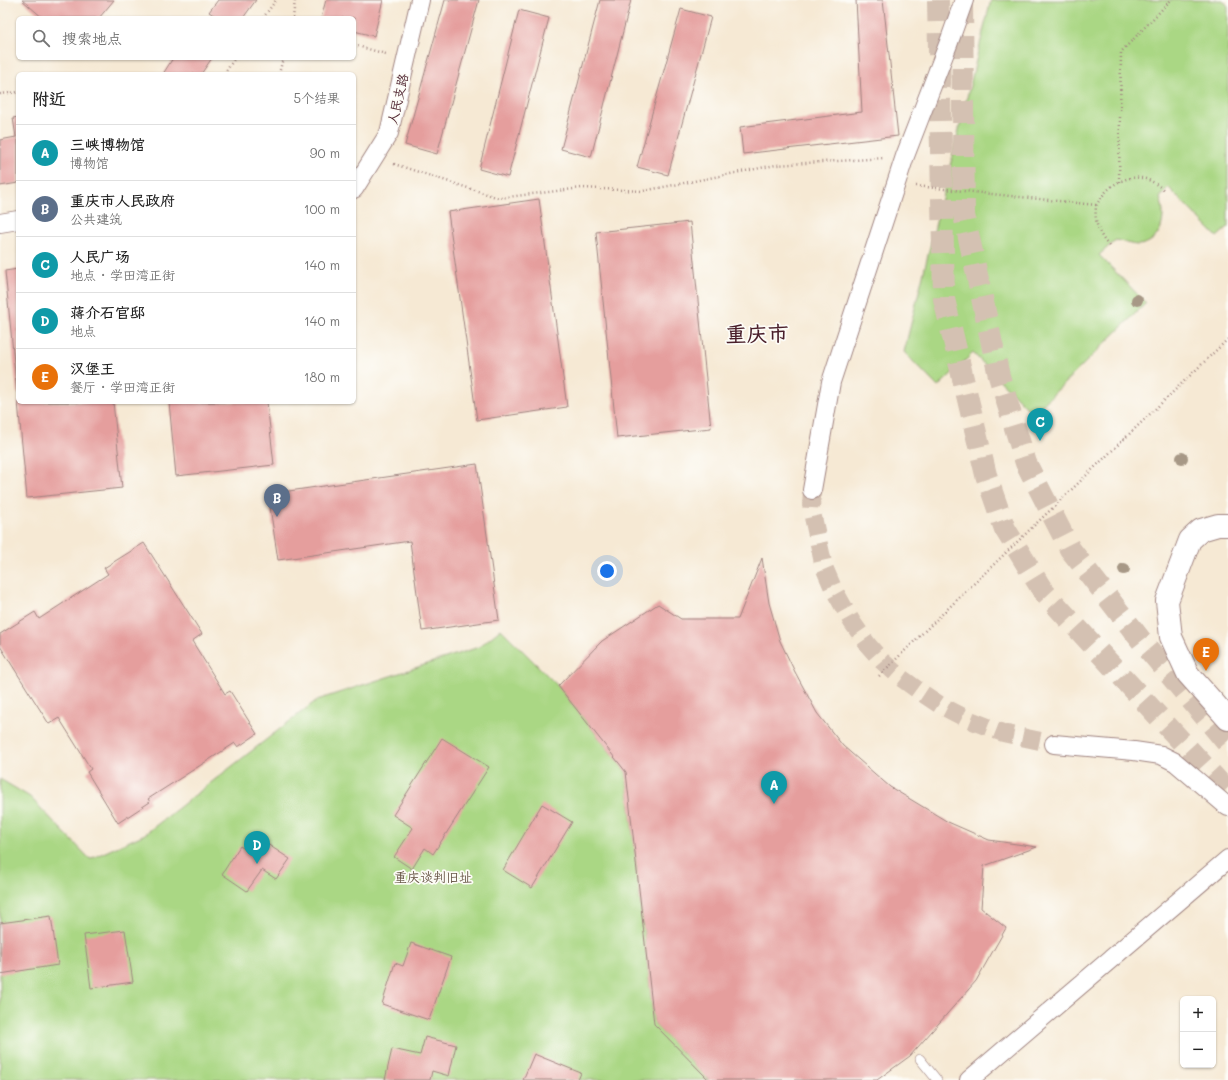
<!DOCTYPE html>
<html lang="zh">
<head>
<meta charset="utf-8">
<style>
	:root { --surface:#fff; --page:#f6f6f6; --text:#222; --muted:#767676; --line:#e0e0e0; --accent:#1a73e8 }
	body { margin:0; font-family:Mali,"LXGW WenKai TC",sans-serif; background:var(--page); color:var(--text) }
	.controls { position:absolute; right:12px; bottom:12px; display:grid; overflow:hidden; border-radius:6px; box-shadow:0 1px 3px #0004 }
	.controls button { width:36px; height:36px; display:grid; place-items:center; padding:0; border:0; border-bottom:1px solid var(--line); background:var(--surface); color:var(--text); font:20px sans-serif }
	.you { position:absolute; left:607px; top:571px; width:14px; height:14px; margin:-10px; border:3px solid #fff; border-radius:50%; background:#1a73e8; box-shadow:0 0 0 6px #1a73e833 }
	.badge { display:grid; place-items:center; width:26px; height:26px; border-radius:50%; background:var(--accent); color:#fff; font-size:13px; font-weight:700 }
	.pin { position:absolute; translate:-50% -33px; filter:drop-shadow(0 1px 2px #0008) }
	.pin::after { content:''; position:absolute; top:21px; width:14px; height:12px; background:inherit; clip-path:polygon(0 0,100% 0,50% 100%) }
	.list { margin:0; padding:0; list-style:none }
	h2 { display:flex; justify-content:space-between; align-items:center; height:52px; margin:0; padding:0 16px; font-size:17px }
	h2 small { font-size:13px; font-weight:400; color:var(--muted) }
	.list li { display:grid; grid-template-columns:26px 1fr auto; gap:12px; align-items:center; box-sizing:border-box; height:56px; padding:0 16px; border-top:1px solid var(--line) }
	.list b { display:block; font-size:15px; white-space:nowrap }
	.list p { margin:0; font-size:13px; white-space:nowrap; color:var(--muted) }
	.list em { font-size:13px; font-style:normal; color:var(--muted) }
	.icon { flex:none; width:22px; height:22px; fill:none; stroke:currentColor; stroke-width:2; stroke-linecap:round; stroke-linejoin:round }
	.map { position:relative; flex:none; width:1228px; height:1080px; overflow:hidden }
	.search { position:absolute; background:var(--surface); box-shadow:0 1px 3px #0004; left:16px; top:16px; width:340px; height:44px; display:flex; align-items:center; gap:10px; box-sizing:border-box; padding:0 14px; border-radius:6px; color:var(--muted); font-size:15px }
	.panel { position:absolute; background:var(--surface); box-shadow:0 1px 3px #0004; left:16px; top:72px; width:340px; height:332px; border-radius:6px }
	.map>svg:first-child { display:block }
</style>
</head>
<body>
<div class="map">
<svg width="1228" height="1080" viewBox="0 0 1228 1080">
	<rect width="100%" height="100%" fill="#fdfcf7"/>
	<filter id="ink" filterUnits="userSpaceOnUse"><feTurbulence type="fractalNoise" baseFrequency=".025" numOctaves="2"/><feDisplacementMap in="SourceGraphic" scale="8" xChannelSelector="R" yChannelSelector="G"/><feConvolveMatrix kernelMatrix="1 2 1 2 8 2 1 2 1" color-interpolation-filters="sRGB"/></filter>
	<filter id="wash" filterUnits="userSpaceOnUse"><feTurbulence type="fractalNoise" baseFrequency=".012" numOctaves="4" result="noise"/><feDisplacementMap in="SourceGraphic" scale="16" xChannelSelector="R" yChannelSelector="G"/><feGaussianBlur stdDeviation="0.9" result="paint"/><feColorMatrix in="noise" values="0 0 0 0 0 0 0 0 0 0 0 0 0 0 0 0 0 1.4 0 .05"/><feComposite in="paint" operator="in"/></filter>
	<g filter="url(#wash)">
		<rect width="100%" height="100%" fill="#f6e9d4"/>
		<!-- green -->
		<g fill="#aad784" stroke="#7a7b58">
			<path d="M991,0H1223L1228,6V227L1217,237L1168,187L1160,198C1166,214 1164,238 1144,244C1135,247 1125,242 1116,240L1099,255L1146,303L1033,414L973,353L938,387L904,352Z"/>
			<path d="M501,629L558,686L626,772L654,1024L709,1080H0V779L30,797L90,859L145,834L317,700L479,647Z"/>
		</g>
		<g id="blocks">
			<!-- building -->
			<g fill="#e59e9d">
				<path d="M22,0H114L99,18H43Z"/>
				<path d="M218,0H256L243,18H218L209,12Z"/>
				<path d="M326,0H383L374,36L354,31V18H321Z"/>
				<path d="M445,0H479L437,154L405,145Z"/>
				<path d="M600,0H631L591,157L561,149Z"/>
				<path d="M856,0H883L898,136L743,154L740,127L862,112Z"/>
				<path d="M681,9L711,17L668,175L637,167Z"/>
				<path d="M519,10L549,18L508,177L479,169Z"/>
				<path d="M173,58H212L201,74H163Z"/>
				<path d="M18,117V183L0,186V140L16,137L13,118Z"/>
				<path d="M539,199L567,407L477,420L448,212Z"/>
				<path d="M690,222L711,428L617,438L596,232Z"/>
				<path d="M18,269V393H17L5,271Z"/>
				<path d="M18,402H113L122,488L27,498Z"/>
				<path d="M169,402H267L274,465L176,476Z"/>
				<path d="M477,464L499,620L422,631L410,541L278,560L268,494Z"/>
				<path d="M144,543L202,634L192,641L225,694L230,691L257,734L238,747L235,743L148,799L150,802L118,823L87,772L91,769L59,718L49,724L0,646V634L35,612L39,619L108,574L104,568Z"/>
				<path d="M762,558L769,603L780,641L795,672L817,713L843,746L890,787L948,822L989,840L1037,847L984,866L981,908L1006,928L976,981L910,1056L877,1080H709L654,1024L626,772L558,686L602,641L658,604L681,619H738Z"/>
				<path d="M442,738L489,767L433,854L425,848L412,869L394,857L413,828L393,815Z"/>
				<path d="M542,804L572,822L532,888L503,870Z"/>
				<path d="M258,838L290,859L276,879L262,870L247,891L222,874L240,846L249,852Z"/>
				<path d="M51,916L58,965L0,974V923Z"/>
				<path d="M125,930L133,982L91,988L84,935Z"/>
				<path d="M411,943L451,957L429,1020L382,1004L395,963L403,966Z"/>
				<path d="M425,1037L456,1045L449,1076L432,1071L430,1080H385L392,1049L420,1055Z"/>
				<path d="M534,1054L581,1073L578,1080H523Z"/>
			</g>
		</g>
	</g>
	<g filter="url(#ink)">
		<use href="#blocks" fill-opacity="0" stroke="#a08480" stroke-width="1"/>
		<g fill="none" stroke-linecap="round" stroke-linejoin="round">
			<!-- street-tunnel -->
			<path stroke="#d4c1b2" stroke-width="18" stroke-dasharray="18 9" stroke-linecap="butt" d="M812,490L811,508L824,567L833,588L852,622L868,645L882,661L900,677L919,691L940,705L965,718L1003,733L1054,744"/>
			<!-- secondary-tunnel -->
			<g stroke="#d4c1b2" stroke-width="22" stroke-dasharray="22 11" stroke-linecap="butt">
				<path d="M938,0L944,299L986,475L1005,529L1043,591L1228,792"/>
				<path d="M962,2L964,215L999,376L1026,463L1070,549L1144,644L1228,744"/>
			</g>
			<!-- lane casing -->
			<g stroke="#a08480" stroke-width="10">
				<path id="lane" d="M920,1059L937,1080"/>
			</g>
			<!-- street casing -->
			<g stroke="#a08480" stroke-width="20">
				<g id="street">
					<path d="M354,189L389,133L420,0"/>
					<path d="M0,223L18,220"/>
					<path d="M812,490L831,382L905,156L949,42L964,0"/>
					<path d="M1054,744L1134,751L1161,755L1175,762L1228,807"/>
					<path d="M969,1080L1228,859"/>
				</g>
			</g>
			<!-- secondary casing -->
			<g stroke="#a08480" stroke-width="24">
				<path id="secondary" d="M1228,525H1218L1201,530L1190,540L1167,601L1171,637L1188,674L1228,719"/>
			</g>
			<!-- path -->
			<g stroke="#a08480" stroke-width="2.5" stroke-dasharray="1 3" stroke-linecap="butt">
				<path d="M263,18L276,0"/>
				<path d="M293,18L295,0"/>
				<path d="M354,45L386,54"/>
				<path d="M224,74L235,58"/>
				<path d="M279,74L283,58"/>
				<path d="M0,94L18,92"/>
				<path d="M394,164L499,198L582,188L643,191L776,165L884,158"/>
				<path d="M1119,182L1121,52L1171,0"/>
				<path d="M916,186L1096,205"/>
				<path d="M1109,246C1099,235 1094,222 1096,206C1097,203 1099,201 1101,198C1111,183 1129,174 1146,179C1154,182 1159,186 1165,191"/>
				<path d="M879,676L934,622L1228,339"/>
			</g>
			<!-- lane -->
			<use href="#lane" stroke="#fff" stroke-width="9"/>
			<!-- street -->
			<use href="#street" stroke="#fff" stroke-width="18"/>
			<!-- secondary -->
			<use href="#secondary" stroke="#fff" stroke-width="22"/>
		</g>
		<!-- trees -->
		<g fill="#a79886">
			<circle cx="1137" cy="300" r="6"/>
			<circle cx="1182" cy="458" r="6"/>
			<circle cx="1124" cy="569" r="6"/>
		</g>
	</g>
	<g text-anchor="middle" dominant-baseline="central" stroke-width="3.5" stroke-linejoin="round" paint-order="stroke">
		<!-- street labels -->
		<g font-size="13" fill="#4a1f2b" stroke="#fdfcf7">
			<text transform="translate(397 99) rotate(-77)">人民支路</text>
		</g>
		<!-- park labels -->
		<g font-size="13" fill="#675646" stroke="#fdfcf7">
			<text x="433" y="876">重庆谈判旧址</text>
		</g>
		<!-- town labels -->
		<g font-size="21" font-weight="bold" fill="#4a1f2b" stroke="#fdfcf7">
			<text x="757" y="332">重庆市</text>
		</g>
	</g>
</svg>
<div class="controls">
<button>+</button>
<button>−</button>
</div>
<div class="you"></div>
<div class="pin badge" style="left:774px;top:804px;background:#0f9aa8">A</div>
<div class="pin badge" style="left:277px;top:517px;background:#5c6f8a">B</div>
<div class="pin badge" style="left:1040px;top:441px;background:#0f9aa8">C</div>
<div class="pin badge" style="left:257px;top:864px;background:#0f9aa8">D</div>
<div class="pin badge" style="left:1206px;top:671px;background:#e8710a">E</div>
<div class="search"><svg class="icon" aria-label="search" viewBox="0 0 24 24"><circle cx="10" cy="10" r="6"/><path d="M15 15l6 6"/></svg>搜索地点</div>
<section class="panel">
<h2>附近<small>5个结果</small></h2>
<ul class="list">
<li><span class="badge" style="background:#0f9aa8">A</span><div><b>三峡博物馆</b><p>博物馆</p></div><em>90 m</em></li>
<li><span class="badge" style="background:#5c6f8a">B</span><div><b>重庆市人民政府</b><p>公共建筑</p></div><em>100 m</em></li>
<li><span class="badge" style="background:#0f9aa8">C</span><div><b>人民广场</b><p>地点 · 学田湾正街</p></div><em>140 m</em></li>
<li><span class="badge" style="background:#0f9aa8">D</span><div><b>蒋介石官邸</b><p>地点</p></div><em>140 m</em></li>
<li><span class="badge" style="background:#e8710a">E</span><div><b>汉堡王</b><p>餐厅 · 学田湾正街</p></div><em>180 m</em></li>
</ul>
</section>
</div>
</body>
</html>
